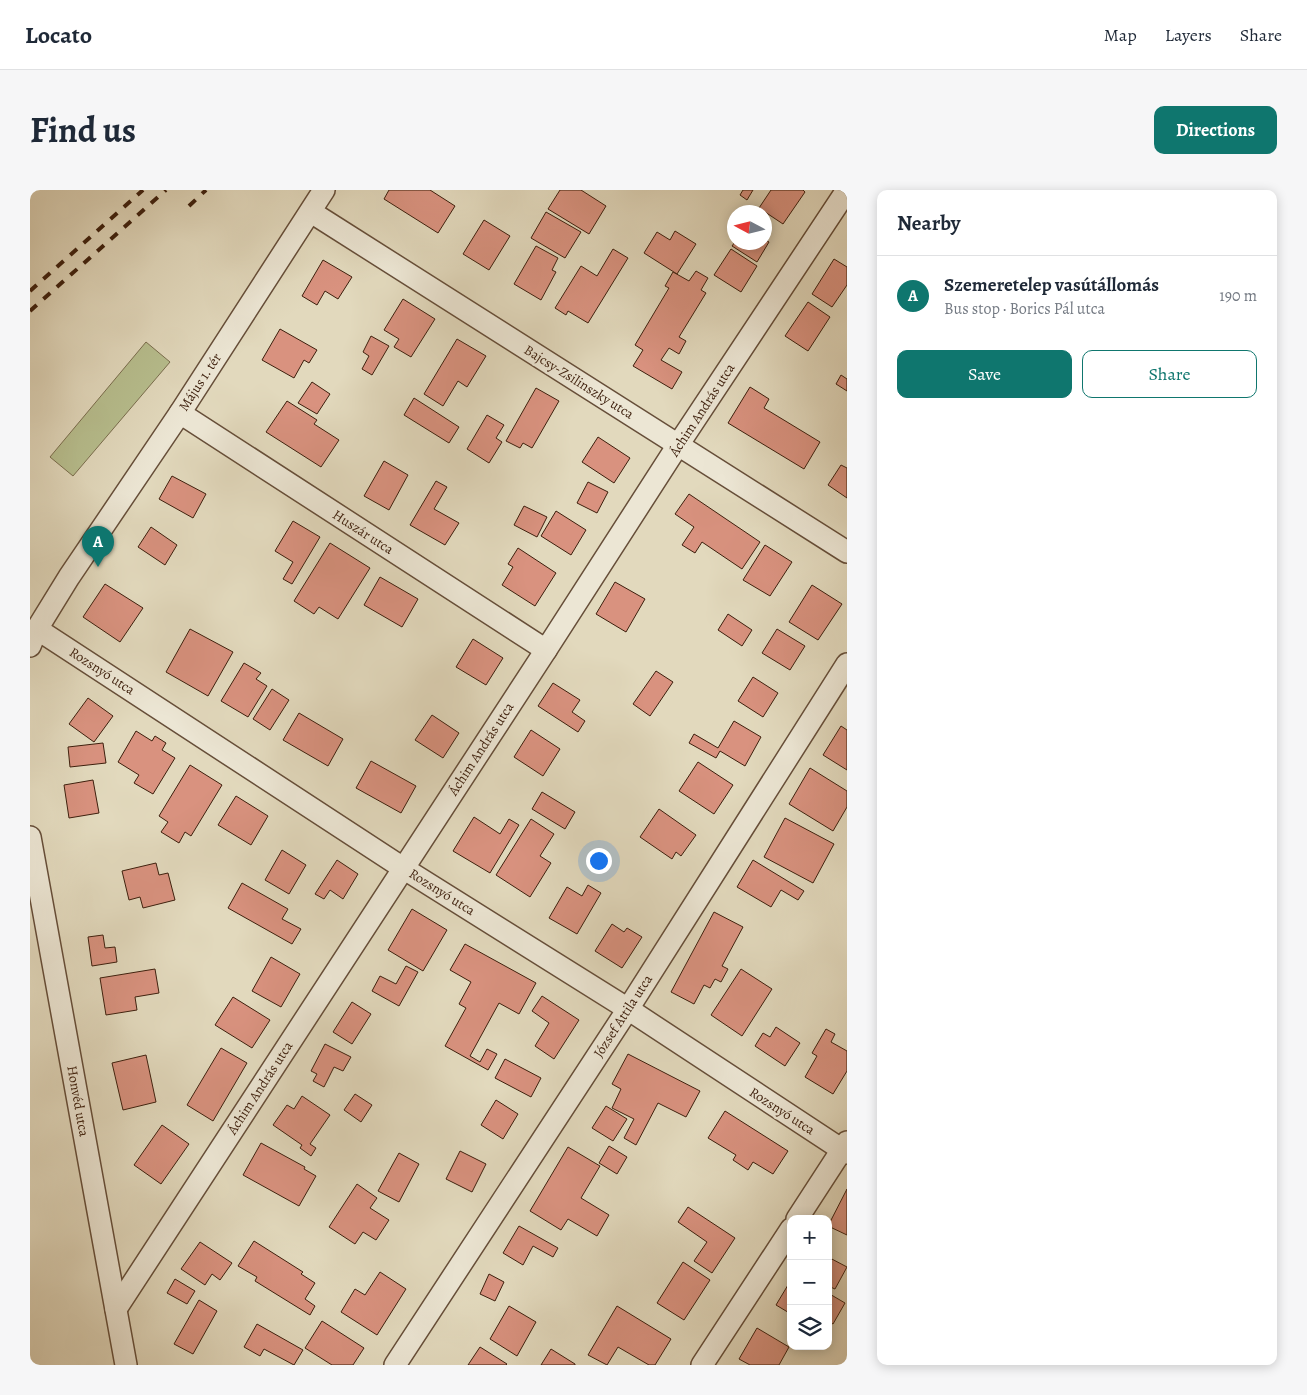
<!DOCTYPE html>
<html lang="en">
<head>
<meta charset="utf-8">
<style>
	:root { --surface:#fff; --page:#f6f6f7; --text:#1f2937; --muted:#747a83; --line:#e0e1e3; --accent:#0f766e }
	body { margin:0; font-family:Alegreya,serif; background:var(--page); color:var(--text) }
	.controls { position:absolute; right:15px; bottom:15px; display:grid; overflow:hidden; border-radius:10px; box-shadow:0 2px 12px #0003 }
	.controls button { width:45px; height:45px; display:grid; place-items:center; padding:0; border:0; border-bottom:1px solid var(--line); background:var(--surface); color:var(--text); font:25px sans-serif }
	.compass { position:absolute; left:697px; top:15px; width:45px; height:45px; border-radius:50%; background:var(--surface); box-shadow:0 2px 12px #0003; rotate:277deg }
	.you { position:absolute; left:568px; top:670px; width:18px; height:18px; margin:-12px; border:4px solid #fff; border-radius:50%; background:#1a73e8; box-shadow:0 0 0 8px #1a73e833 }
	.badge { display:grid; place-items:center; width:32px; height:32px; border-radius:50%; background:var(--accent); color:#fff; font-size:16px; font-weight:700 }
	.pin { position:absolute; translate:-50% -41px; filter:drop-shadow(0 1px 2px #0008) }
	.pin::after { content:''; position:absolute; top:26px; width:18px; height:15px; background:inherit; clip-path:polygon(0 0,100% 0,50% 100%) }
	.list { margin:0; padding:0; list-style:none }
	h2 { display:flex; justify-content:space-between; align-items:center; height:65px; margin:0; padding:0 20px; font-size:21px }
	h2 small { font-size:16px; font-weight:400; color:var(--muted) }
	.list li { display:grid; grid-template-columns:32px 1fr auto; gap:15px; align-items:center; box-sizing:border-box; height:80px; padding:0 20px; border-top:1px solid var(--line) }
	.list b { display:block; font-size:19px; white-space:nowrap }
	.list p { margin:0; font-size:16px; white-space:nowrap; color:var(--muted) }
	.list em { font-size:16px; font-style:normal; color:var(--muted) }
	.actions { display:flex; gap:10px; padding:15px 20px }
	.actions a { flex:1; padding:11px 0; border:1px solid var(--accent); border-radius:10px; text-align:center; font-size:18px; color:var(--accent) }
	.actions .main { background:var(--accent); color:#fff }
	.icon { flex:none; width:28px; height:28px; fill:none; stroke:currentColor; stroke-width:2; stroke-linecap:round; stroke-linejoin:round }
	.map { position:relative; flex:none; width:817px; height:1175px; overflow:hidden; border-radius:10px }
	header { display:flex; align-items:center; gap:30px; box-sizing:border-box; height:70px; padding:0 25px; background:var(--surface); border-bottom:1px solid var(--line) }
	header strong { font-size:24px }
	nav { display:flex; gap:28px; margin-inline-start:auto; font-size:18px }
	.intro { display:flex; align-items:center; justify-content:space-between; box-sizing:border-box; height:120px; padding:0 30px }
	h1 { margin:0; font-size:35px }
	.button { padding:12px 22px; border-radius:10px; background:var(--accent); color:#fff; font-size:18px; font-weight:700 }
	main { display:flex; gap:30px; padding:0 30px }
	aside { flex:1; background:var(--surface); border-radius:10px; box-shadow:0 2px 12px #0003 }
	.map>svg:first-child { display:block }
</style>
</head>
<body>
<header>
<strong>Locato</strong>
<nav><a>Map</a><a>Layers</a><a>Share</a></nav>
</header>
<div class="intro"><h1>Find us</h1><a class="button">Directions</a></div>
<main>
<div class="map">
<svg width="817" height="1175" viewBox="0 0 817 1175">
	<rect width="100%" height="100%" fill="#e2d9bd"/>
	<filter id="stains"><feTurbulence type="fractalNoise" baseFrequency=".004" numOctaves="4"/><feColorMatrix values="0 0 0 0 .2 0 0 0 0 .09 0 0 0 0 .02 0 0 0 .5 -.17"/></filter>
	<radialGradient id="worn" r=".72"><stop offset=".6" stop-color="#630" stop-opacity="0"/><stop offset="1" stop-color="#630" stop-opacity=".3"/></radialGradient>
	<!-- green -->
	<path fill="#b7be8e" stroke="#7a6e4e" d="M116,152L140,172L43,286L20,267Z"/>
	<!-- building -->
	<g fill="#d9927f" stroke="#3d1f0d">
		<path d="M359,0H400L425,16L408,43L354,9Z"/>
		<path d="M530,0H551L576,16L559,44L518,19Z"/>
		<path d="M713,0H723L717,10L710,5Z"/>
		<path d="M741,0H773L775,2L753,34L729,18Z"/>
		<path d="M516,22L551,42L535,68L501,48Z"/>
		<path d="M454,30L480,46L459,80L433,64Z"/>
		<path d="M645,41L666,54L647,84L614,63L627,42L640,50Z"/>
		<path d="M734,49L739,52L727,72L702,56L705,52H734Z"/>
		<path d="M506,56L528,68L522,80L526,82L511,110L484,94Z"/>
		<path d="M583,59L598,68L558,133L538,121L536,125L525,118L551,76L567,86Z"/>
		<path d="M701,59L727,76L711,102L684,85Z"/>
		<path d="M804,69L817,77V95L802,117L782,104Z"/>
		<path d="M293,70L322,87L308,109L295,101L287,115L272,106Z"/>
		<path d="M666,81L678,88L671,100L676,103L649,147L656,151L649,164L639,158L631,170L652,182L642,199L603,176L613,160L605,155L639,98L635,96L643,82L659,91Z"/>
		<path d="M373,109L405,129L381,167L364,157L369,149L354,140Z"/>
		<path d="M778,112L800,127L778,161L755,146Z"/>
		<path d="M250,139L287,160L279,173L274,170L264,188L232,170Z"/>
		<path d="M341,146L359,156L342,185L332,179L339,166L333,162Z"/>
		<path d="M427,149L456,166L437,197L428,191L413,216L394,204Z"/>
		<path d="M811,185L817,189V201L806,194Z"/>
		<path d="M282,192L300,204L287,224L268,213Z"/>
		<path d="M720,197L739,209L734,218L790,252L774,279L698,233Z"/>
		<path d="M506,198L529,211L502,258L493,253L490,258L476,251Z"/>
		<path d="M384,208L429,237L419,253L374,225Z"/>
		<path d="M257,211L287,230L284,234L309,250L291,277L236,242Z"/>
		<path d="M457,225L474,235L466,248L472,252L459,273L437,259Z"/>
		<path d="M568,247L600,268L584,293L552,272Z"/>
		<path d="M354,271L378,285L359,320L334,306Z"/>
		<path d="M811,275L817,278V308L798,295Z"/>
		<path d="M142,286L176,304L163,328L129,309Z"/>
		<path d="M406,291L417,297L404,319L429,333L415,355L380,335Z"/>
		<path d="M558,292L578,302L567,323L547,313Z"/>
		<path d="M659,304L730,352L712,379L672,352L665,363L652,355L664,337L645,324Z"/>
		<path d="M494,316L517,327L507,347L484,335Z"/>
		<path d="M526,321L556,340L541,365L511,346Z"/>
		<path d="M263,331L290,347L262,394L253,389L263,372L245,361Z"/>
		<path d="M121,337L147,355L135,375L108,357Z"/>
		<path d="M300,353L340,378L308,429L289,417L284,424L264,411Z"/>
		<path d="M735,355L762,372L740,406L713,390Z"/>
		<path d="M488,358L526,383L505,416L472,395L483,377L478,374Z"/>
		<path d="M350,387L388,409L372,437L334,415Z"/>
		<path d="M585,392L615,409L596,442L566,424Z"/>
		<path d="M75,394L113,418L90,452L53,427Z"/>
		<path d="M782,395L812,414L788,450L759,432Z"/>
		<path d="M698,424L722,440L712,456L688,440Z"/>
		<path d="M160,439L203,462L178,506L136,482Z"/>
		<path d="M747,439L775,456L760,480L732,463Z"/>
		<path d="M443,449L473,468L456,495L426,477Z"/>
		<path d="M214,473L231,483L226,489L237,496L218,527L191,511Z"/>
		<path d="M626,481L643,492L620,526L603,514Z"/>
		<path d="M723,487L748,503L733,527L708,511Z"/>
		<path d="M523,493L550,510L542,522L555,531L548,542L508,516Z"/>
		<path d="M242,499L259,510L240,540L223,529Z"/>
		<path d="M58,508L83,526L64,552L39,534Z"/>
		<path d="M269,523L313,549L298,576L253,550Z"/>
		<path d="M402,525L429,543L413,568L385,550Z"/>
		<path d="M704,531L731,547L715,576L690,561L686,568L659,553L664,544L688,558Z"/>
		<path d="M811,536L817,540V580L793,565Z"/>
		<path d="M501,540L530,559L513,586L484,567Z"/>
		<path d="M106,541L122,551L125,546L136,553L132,560L145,568L123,604L104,593L109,585L88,572Z"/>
		<path d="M73,553L76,573L40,577L38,557Z"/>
		<path d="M341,571L386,596L371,623L326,598Z"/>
		<path d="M668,572L703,595L684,624L649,601Z"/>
		<path d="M160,575L192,595L161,646L155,642L149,653L131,642L138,632L129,626Z"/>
		<path d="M780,578L817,601V617L803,641L759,614Z"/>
		<path d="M63,590L69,623L39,628L34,595Z"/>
		<path d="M512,602L545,622L535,639L502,619Z"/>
		<path d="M206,606L238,626L221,655L188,635Z"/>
		<path d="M629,619L666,645L651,666L646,662L642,669L610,647Z"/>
		<path d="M444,627L470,644L479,629L489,635L460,683L423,661Z"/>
		<path d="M755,628L804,654L783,693L734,667Z"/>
		<path d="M501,629L524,644L510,666L521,673L500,707L466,685Z"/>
		<path d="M252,660L276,675L259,704L235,690Z"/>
		<path d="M307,670L328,684L313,709L300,700L294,709L285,704Z"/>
		<path d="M723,670L774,701L768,710L751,700L741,717L707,697Z"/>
		<path d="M126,673L129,685L138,683L145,710L113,718L110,707L99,710L92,681Z"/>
		<path d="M212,693L258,719L252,729L271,739L262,754L198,718Z"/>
		<path d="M558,695L571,703L547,744L519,728L537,697L552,706Z"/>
		<path d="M382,719L417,740L393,781L358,760Z"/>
		<path d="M684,722L713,737L692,776L698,779L691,792L685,789L680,798L674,795L664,814L641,802Z"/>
		<path d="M582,734L594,742L597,738L612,747L592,778L565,761Z"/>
		<path d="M73,745L75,758L85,757L87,772L62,776L58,747Z"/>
		<path d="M435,754L506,793L489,824L469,813L440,866L450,872L457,859L467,864L458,880L415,856L436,818L429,814L441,792L420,780Z"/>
		<path d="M241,767L270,784L251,817L222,801Z"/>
		<path d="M376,776L388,782L369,816L342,801L350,786L366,794Z"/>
		<path d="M125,779L129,803L105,807L107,820L76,825L70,788Z"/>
		<path d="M711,779L742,799L712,846L681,825Z"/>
		<path d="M512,806L549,830L524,869L505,856L519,833L502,821Z"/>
		<path d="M203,807L240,830L222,858L185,835Z"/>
		<path d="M322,812L341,824L322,854L303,842Z"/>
		<path d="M746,837L770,853L755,876L725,856L733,843L740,847Z"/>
		<path d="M796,839L805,844L801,852L817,861V881L803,904L775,887L787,866L782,863Z"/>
		<path d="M295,854L321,867L313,881L304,877L294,897L283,891L287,884L281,881Z"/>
		<path d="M191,858L217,873L183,931L157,915Z"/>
		<path d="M598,864L670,901L656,927L628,913L606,955L594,948L604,929L582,918L591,899L582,894Z"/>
		<path d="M116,865L126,912L93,920L82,873Z"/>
		<path d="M475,869L511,888L501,907L465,888Z"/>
		<path d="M325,904L342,915L331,932L314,920Z"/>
		<path d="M272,906L300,925L280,954L286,958L281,966L270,958L272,955L243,935L257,915L264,919Z"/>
		<path d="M466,910L488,924L473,949L451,935Z"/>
		<path d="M576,916L597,929L583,951L562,938Z"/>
		<path d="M695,921L758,961L743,984L723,972L718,980L703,970L706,965L678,948Z"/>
		<path d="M132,935L159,954L131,994L104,975Z"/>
		<path d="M231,953L275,977L274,979L286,986L269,1016L213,985Z"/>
		<path d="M579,956L597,967L587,984L569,973Z"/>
		<path d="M538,957L570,976L551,1008L579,1025L567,1046L538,1029L531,1040L500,1021Z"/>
		<path d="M430,961L456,974L442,1002L416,989Z"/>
		<path d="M369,963L389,974L369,1012L348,1001Z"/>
		<path d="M327,994L347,1008L340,1018L359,1030L346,1050L333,1042L325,1054L299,1037Z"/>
		<path d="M817,999V1045L798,1036Z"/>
		<path d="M658,1017L705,1048L682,1083L664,1071L677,1052L648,1032Z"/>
		<path d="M489,1036L528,1058L523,1067L503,1056L493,1075L473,1063Z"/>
		<path d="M224,1051L273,1082L271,1084L285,1093L275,1109L285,1116L280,1125L225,1091L227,1087L208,1076Z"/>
		<path d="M170,1052L202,1073L190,1090L182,1084L175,1095L151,1079Z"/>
		<path d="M798,1067L817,1077L805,1099L798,1096Z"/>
		<path d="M653,1072L680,1090L654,1130L627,1113Z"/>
		<path d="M350,1082L376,1099L347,1145L311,1122L325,1099L335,1105Z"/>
		<path d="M459,1084L474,1092L465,1111L450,1104Z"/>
		<path d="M145,1089L165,1101L157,1114L137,1103Z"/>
		<path d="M761,1090V1124L746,1115Z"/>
		<path d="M798,1103L815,1113L803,1134L798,1131Z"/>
		<path d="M169,1110L187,1121L163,1164L144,1154Z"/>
		<path d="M479,1116L506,1132L487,1166L460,1149Z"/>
		<path d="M587,1116L641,1149L625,1175H619L588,1157L577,1175L558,1165Z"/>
		<path d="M292,1131L334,1158L323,1175H302L275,1158Z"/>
		<path d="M227,1134L273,1160L264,1175L234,1159L230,1166L214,1157Z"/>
		<path d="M727,1138L759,1157L749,1175H720L709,1169Z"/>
		<path d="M450,1157L477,1174L476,1175H438Z"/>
		<path d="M521,1159L545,1174V1175H511Z"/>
	</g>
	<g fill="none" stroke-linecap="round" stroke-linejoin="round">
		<!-- minor casing -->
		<g stroke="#664e39" stroke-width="24">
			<g id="minor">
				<path d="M281,22L817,362"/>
				<path d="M150,223L516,460"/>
				<path d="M7,439L373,678L598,819L817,963"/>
				<path d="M0,456L7,439L39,387L150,223L294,0"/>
				<path d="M0,647L96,1175"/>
				<path d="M767,1029L817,952"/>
				<path d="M86,1119L516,460L648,255L817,0"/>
				<path d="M365,1175L598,819L817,474"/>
				<path d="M672,1175L761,1039"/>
			</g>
		</g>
		<!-- minor -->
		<use href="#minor" stroke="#ece6d4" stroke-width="21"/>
		<!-- rail -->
		<g stroke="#3d1f0d" stroke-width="4" stroke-dasharray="9 9" stroke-linecap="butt">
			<path d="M159,16L176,0"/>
			<path d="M0,101L113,0"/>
			<path d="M0,121L136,0"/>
		</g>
	</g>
	<g text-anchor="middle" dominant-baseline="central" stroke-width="5" stroke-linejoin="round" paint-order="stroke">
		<!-- street labels -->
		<g font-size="14" fill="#3d1f0d" stroke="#ece6d4">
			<text transform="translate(170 192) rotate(-57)">Május 1. tér</text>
			<text transform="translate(549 192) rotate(32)">Bajcsy-Zsilinszky utca</text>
			<text transform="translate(672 220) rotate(-57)">Áchim András utca</text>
			<text transform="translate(333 342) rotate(33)">Huszár utca</text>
			<text transform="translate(72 481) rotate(33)">Rozsnyó utca</text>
			<text transform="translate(451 559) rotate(-57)">Áchim András utca</text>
			<text transform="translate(412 702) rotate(32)">Rozsnyó utca</text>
			<text transform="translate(593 826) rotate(-57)">József Attila utca</text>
			<text transform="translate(230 898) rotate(-57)">Áchim András utca</text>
			<text transform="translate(48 911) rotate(80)">Honvéd utca</text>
			<text transform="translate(752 921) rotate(33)">Rozsnyó utca</text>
		</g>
	</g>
	<rect width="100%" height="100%" filter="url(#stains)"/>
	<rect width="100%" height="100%" fill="url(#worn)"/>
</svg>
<div class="controls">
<button>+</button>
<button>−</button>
<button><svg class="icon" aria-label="layers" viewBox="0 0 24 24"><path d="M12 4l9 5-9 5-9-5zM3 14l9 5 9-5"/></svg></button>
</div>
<svg class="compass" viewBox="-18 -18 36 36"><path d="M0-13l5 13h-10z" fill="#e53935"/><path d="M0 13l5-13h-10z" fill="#747a83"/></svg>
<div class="you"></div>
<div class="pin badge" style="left:68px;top:377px">A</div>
</div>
<aside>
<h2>Nearby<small></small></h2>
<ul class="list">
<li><span class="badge">A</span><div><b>Szemeretelep vasútállomás</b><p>Bus stop · Borics Pál utca</p></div><em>190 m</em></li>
</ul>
<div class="actions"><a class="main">Save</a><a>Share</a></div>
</aside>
</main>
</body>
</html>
